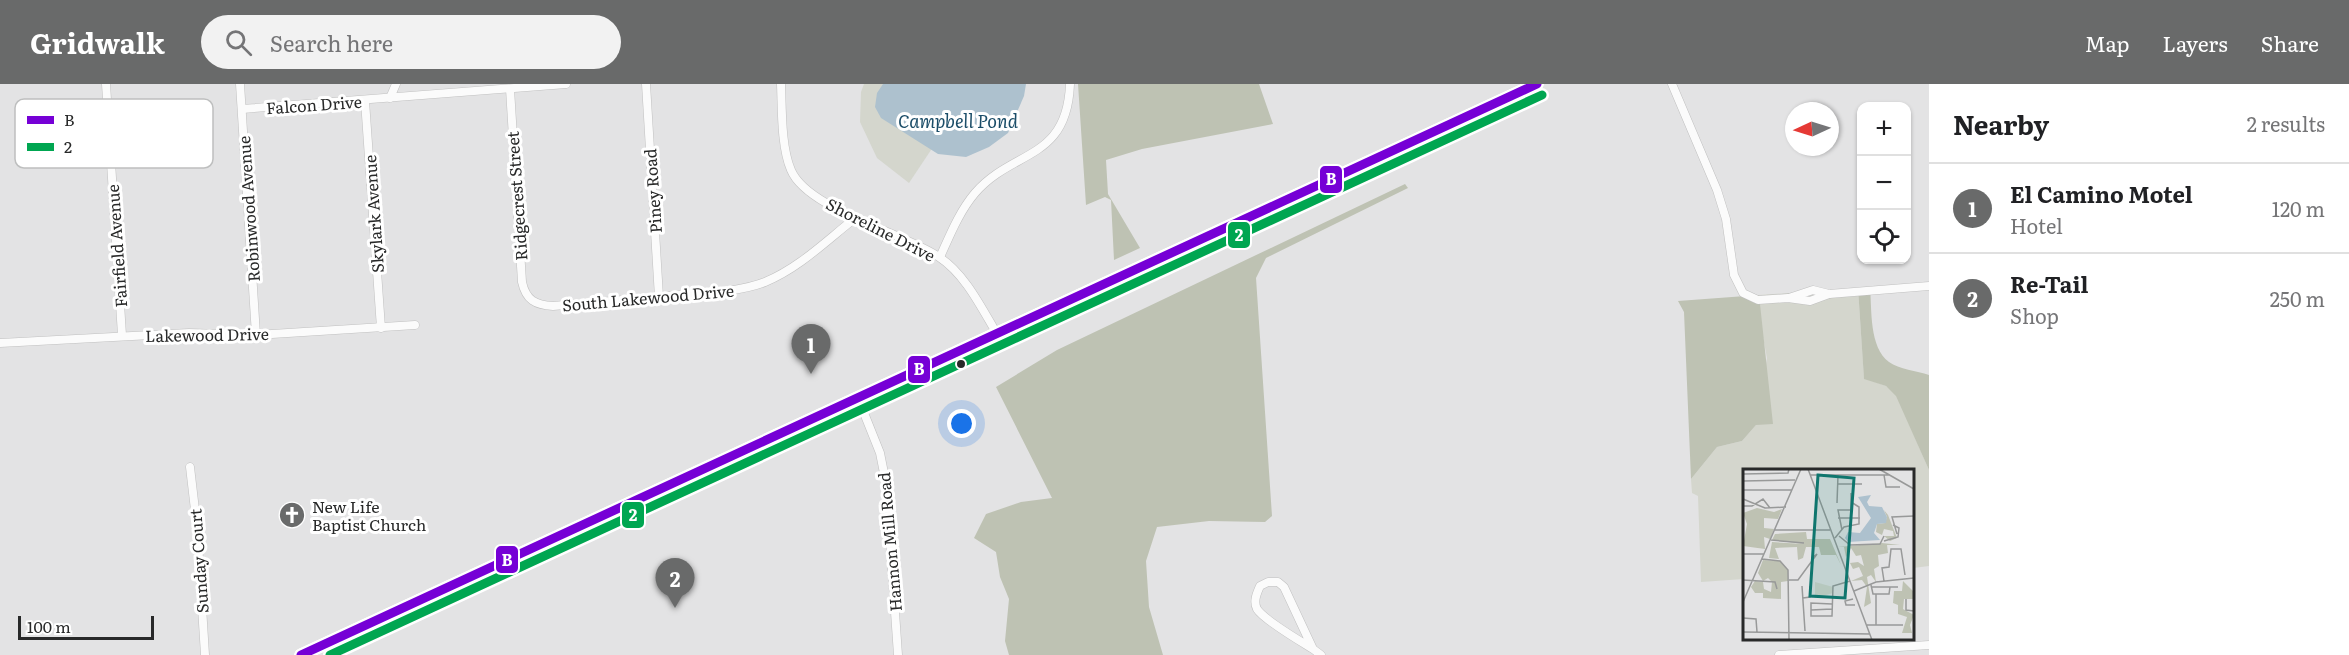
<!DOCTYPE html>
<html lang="en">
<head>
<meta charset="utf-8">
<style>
	:root { --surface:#fff; --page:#f2f2f2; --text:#202124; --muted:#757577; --line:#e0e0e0; --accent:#696a6a }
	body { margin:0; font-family:Literata,serif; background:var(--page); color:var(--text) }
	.controls { position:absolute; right:18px; top:18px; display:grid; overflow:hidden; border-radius:12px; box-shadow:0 2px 4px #0004 }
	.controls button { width:54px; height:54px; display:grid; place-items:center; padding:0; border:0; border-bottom:2px solid var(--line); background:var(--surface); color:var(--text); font:30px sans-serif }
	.compass { position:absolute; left:1785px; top:18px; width:54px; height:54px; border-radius:50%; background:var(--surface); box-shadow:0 2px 4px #0004; rotate:266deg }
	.scale { position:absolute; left:18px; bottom:15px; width:136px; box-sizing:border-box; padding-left:6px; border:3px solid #282929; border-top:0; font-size:16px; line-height:21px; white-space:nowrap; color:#282929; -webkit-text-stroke:4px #fff; paint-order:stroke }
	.you { position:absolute; left:962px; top:340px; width:21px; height:21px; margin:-15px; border:4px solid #fff; border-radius:50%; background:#1a73e8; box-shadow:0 0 0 9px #1a73e833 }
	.badge { display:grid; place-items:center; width:39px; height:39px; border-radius:50%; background:var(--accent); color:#fff; font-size:20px; font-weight:700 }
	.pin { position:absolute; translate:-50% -50px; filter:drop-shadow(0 2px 3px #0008) }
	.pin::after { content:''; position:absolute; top:32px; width:21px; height:18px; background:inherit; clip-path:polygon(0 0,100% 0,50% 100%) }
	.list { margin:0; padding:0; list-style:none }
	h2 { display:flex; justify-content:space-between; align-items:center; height:78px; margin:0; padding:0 24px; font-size:26px }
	h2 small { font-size:20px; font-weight:400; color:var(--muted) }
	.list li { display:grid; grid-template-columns:39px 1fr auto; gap:18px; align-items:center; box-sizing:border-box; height:90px; padding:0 24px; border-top:2px solid var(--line) }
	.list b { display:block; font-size:22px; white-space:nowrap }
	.list p { margin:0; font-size:20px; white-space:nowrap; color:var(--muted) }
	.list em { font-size:20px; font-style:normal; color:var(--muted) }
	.icon { flex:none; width:33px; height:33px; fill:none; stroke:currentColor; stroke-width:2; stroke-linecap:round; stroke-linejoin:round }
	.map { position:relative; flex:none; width:1929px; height:571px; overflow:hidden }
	header { display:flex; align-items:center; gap:36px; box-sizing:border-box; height:84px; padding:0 30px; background:var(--accent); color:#fff }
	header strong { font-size:28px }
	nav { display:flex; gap:33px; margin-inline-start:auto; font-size:21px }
	.search { width:420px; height:54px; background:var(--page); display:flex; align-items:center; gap:15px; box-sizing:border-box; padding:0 21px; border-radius:33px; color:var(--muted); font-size:22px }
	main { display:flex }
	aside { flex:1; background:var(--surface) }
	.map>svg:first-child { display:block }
</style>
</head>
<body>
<header>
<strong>Gridwalk</strong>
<div class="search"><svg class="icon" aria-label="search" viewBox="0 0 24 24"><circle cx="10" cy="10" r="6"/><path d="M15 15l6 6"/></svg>Search here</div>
<nav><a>Map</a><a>Layers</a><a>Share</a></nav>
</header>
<main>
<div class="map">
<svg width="1929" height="571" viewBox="0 0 1929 571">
	<rect width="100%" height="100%" fill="#e3e3e4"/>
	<!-- green -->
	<g fill="#d4d6cd">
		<path d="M864,0H975L909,99L877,74L860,38L861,8Z"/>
		<path d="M1858,204L1864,294L1886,302L1897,312L1929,386V482L1913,484L1912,386H1744V495L1701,498L1698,412L1692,409L1691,395L1717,363L1742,357L1756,341L1767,274L1761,243L1759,211Z"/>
	</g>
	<!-- forest -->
	<g fill="#bec2b3">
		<path d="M1078,0H1259L1273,40L1142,65L1106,76L1108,110L1140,164L1114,176L1111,116L1105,113L1086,121Z"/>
		<path d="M1405,100L1408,104L1266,174L1256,194L1272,432L1265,438L1209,437L1157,443L1146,477L1149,523L1163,571H1009L1005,557L1009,515L1000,493L996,468L974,454L986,430L1021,418L1052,414L996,303L1057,266Z"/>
		<path d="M1870,203C1872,226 1869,263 1889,278C1899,285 1917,287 1929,291V386L1896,312L1886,302L1864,295L1858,204Z"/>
		<path d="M1759,211L1773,340L1756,341L1742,357L1717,363L1691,395L1684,228L1678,217Z"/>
	</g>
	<!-- water -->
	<path fill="#adc1ce" d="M883,0H1026L1024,12L1008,49L989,63L966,73L938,70L881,34L875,23L877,9Z"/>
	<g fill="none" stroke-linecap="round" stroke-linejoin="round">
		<!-- minor casing -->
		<g stroke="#c0c0c0" stroke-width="9">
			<g id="minor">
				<path d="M106,0L122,251"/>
				<path d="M240,0L256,251"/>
				<path d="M646,0L659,213"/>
				<path d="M781,0C782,25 781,63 791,86C807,125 904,149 939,173C965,190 981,223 997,250"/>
				<path d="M1672,0L1717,106L1726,135L1734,191L1743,209L1758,216L1788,214L1810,217L1829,210"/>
				<path d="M510,5L522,198C526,216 535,221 553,222L728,207C740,205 753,203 765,198C799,184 826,157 854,135"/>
				<path d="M390,14L396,0"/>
				<path d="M365,17L381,244"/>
				<path d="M242,25L566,0"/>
				<path d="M940,173C950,151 959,128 975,109C1013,65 1067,77 1070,0"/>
				<path d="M1789,214L1813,206L1829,210L1929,202"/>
				<path d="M0,259L189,249L256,251L415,241"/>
				<path d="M858,314L880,369L886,399L898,571"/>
				<path d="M190,383L197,443L205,571"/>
				<path d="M1313,565L1284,503L1278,498H1268L1260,502C1257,509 1253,517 1257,525C1264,536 1300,557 1313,565L1321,571"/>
				<path d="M1779,571L1929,561"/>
			</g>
		</g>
		<!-- primary casing -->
		<g stroke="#c0c0c0" stroke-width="14">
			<path id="primary" d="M301,571L1537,0"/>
		</g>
		<!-- minor -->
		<use href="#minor" stroke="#fbfbfb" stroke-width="8"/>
		<!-- primary -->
		<use href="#primary" stroke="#fbfbfb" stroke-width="12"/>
		<!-- bus-1 casing -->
		<g stroke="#fff" stroke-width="14">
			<path id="bus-1" d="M301,571L1537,0"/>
		</g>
		<!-- bus-2 casing -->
		<g stroke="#fff" stroke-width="14">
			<path id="bus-2" d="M330,571L1542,11"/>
		</g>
		<!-- bus-1 -->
		<use href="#bus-1" stroke="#7600d6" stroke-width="9"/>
		<!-- bus-2 -->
		<use href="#bus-2" stroke="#00a651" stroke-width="9"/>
	</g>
	<!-- icons -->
	<defs>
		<g id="church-disc" transform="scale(1.35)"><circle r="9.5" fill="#696a6a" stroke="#fff"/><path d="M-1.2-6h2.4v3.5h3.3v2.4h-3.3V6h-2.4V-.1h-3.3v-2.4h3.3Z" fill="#fff"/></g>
	</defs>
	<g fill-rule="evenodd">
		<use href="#church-disc" x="292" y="431"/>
	</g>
	<!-- markers -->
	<circle fill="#282929" stroke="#fff" stroke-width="2" cx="961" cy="280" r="5"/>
	<g text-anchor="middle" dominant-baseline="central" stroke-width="6" stroke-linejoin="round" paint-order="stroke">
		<!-- street labels -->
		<g font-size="16" fill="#282929" stroke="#fff">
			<text transform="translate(314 20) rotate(-4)">Falcon Drive</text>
			<text transform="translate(652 107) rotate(-94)">Piney Road</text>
			<text transform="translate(516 112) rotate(-94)">Ridgecrest Street</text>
			<text transform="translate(248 125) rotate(-94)">Robinwood Avenue</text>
			<text transform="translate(373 130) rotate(-94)">Skylark Avenue</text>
			<text transform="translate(881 145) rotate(27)">Shoreline Drive</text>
			<text transform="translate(116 162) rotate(-94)">Fairfield Avenue</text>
			<text transform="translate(648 213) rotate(-5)">South Lakewood Drive</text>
			<text transform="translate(207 250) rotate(-1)">Lakewood Drive</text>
			<text transform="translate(889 458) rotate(-95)">Hannon Mill Road</text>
			<text transform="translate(198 477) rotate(-94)">Sunday Court</text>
		</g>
		<!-- poi labels -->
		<g font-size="16" fill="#282929" stroke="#fff" text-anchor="start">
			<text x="312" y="422">New Life<tspan x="312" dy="18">Baptist Church</tspan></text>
		</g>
		<!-- water labels -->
		<g font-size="18" font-style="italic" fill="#1b4d68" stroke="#fff">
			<text x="958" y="36">Campbell Pond</text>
		</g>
	</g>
	<!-- overview -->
	<g transform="translate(1743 385)">
		<rect width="171" height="171" fill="#e3e3e4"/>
		<path d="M72,113L90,118V124L72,129Z" fill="#d4d6cd"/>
		<path d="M14,39L31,43L39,40L35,50L21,49V59L31,60L27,70L21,68L22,80L0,77L4,55L0,44ZM141,41L145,46L154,69L147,72L141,67H151L150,62L141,60L139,66L133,63L134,55L142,54L144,48ZM63,63L64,70H87L98,96L93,86H78L76,78H63L60,89L55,91L54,78L32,79L36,90L26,89L29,73L61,75L29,71L32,65ZM139,74L157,76H144L145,84L135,86L136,97L131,100L133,113L128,106L124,108L128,134L121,138L124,118L119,111L108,112L120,107L116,98L110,100L107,94L115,93L121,97L118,86L113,87L108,79L103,88L101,78H95ZM20,91L37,92L45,101V112L38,113V130L20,129V124H12L8,118L12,112L20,113L21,120L28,123L29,113L25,109L20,112L15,104ZM160,112L171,123V130H161L160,140L171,146L167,156L169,164H159L164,148L155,145V136L150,134L151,122H159Z" fill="#bec2b3"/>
		<path d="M128,26L124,33L126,37L139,38L144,48L143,54L134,55L131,64L137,71L105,73L102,69L105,63L117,64L128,49L115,28Z" fill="#adc1ce"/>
		<path fill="none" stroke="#989999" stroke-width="1.5" d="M65,0L129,171M136,0L171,20M0,5L45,4L46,0M67,6H147M141,6L143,18H157M0,12L52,11M94,15H119M0,21H49M108,24V49M0,30L22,39L43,38M94,34L95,6M0,37H9L20,30L27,39M95,49H117M32,61H87M99,61L95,41H108M154,65L149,48L171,47M96,67L107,76L137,75L141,67M92,69L101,58L116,55V38L108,33M28,71L61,74M141,72L155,68L156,59L150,56M0,85H21M19,90L37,92L45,101L46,171M0,111L32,113L34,120M46,111H55L74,85L70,88M141,112L139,99L146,98L148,80H158L162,106M128,116L130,125H146L147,118M59,117L62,162M129,118H155M111,122L133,113L171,109M60,129L67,128V117M110,130L102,132L103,136H112M163,130V141L171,142M0,133L58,0M89,135L68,134V147H89L90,117L107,112M68,141L89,140M0,149L13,150L14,163M124,156H160M133,156V125M0,163L127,165"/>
		<path fill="#0f766e" fill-opacity="0.15" stroke="#0f766e" stroke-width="3" d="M75,6L111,9L102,129L67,127Z"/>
		<rect width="171" height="171" fill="none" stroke="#282929" stroke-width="3"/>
	</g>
	<!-- legend -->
	<rect x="15" y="15" width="198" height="69" rx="9" fill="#fff" stroke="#bebfbf" stroke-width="1.5"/>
	<rect x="27" y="32" width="27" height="8" fill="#7600d6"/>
	<rect x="27" y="59" width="27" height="8" fill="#00a651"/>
	<g font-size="16" fill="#282929">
		<text x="64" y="42">B</text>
		<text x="64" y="69">2</text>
	</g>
	<g stroke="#fff" stroke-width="2">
		<rect x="1319" y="81" width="24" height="29" rx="6" fill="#7600d6"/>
		<rect x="1227" y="137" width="24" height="28" rx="6" fill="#00a651"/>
		<rect x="907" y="271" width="24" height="29" rx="6" fill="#7600d6"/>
		<rect x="621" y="417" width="24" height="28" rx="6" fill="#00a651"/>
		<rect x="495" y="461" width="24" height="29" rx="6" fill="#7600d6"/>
	</g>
	<g font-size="16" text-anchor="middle" font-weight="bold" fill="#fff">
		<text x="1331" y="101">B</text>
		<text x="1239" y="157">2</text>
		<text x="919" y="291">B</text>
		<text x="633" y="437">2</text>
		<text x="507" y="482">B</text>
	</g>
</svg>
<div class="controls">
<button>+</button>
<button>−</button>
<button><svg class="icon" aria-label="locate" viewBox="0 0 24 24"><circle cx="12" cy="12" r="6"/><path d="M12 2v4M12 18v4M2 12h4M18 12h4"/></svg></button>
</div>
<svg class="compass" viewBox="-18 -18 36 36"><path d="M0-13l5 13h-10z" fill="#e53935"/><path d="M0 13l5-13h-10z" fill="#757577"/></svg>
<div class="scale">100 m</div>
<div class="you"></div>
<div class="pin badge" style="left:811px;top:290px">1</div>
<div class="pin badge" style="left:675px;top:524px">2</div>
</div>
<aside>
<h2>Nearby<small>2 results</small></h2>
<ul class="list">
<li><span class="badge">1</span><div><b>El Camino Motel</b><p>Hotel</p></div><em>120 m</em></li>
<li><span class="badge">2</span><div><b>Re-Tail</b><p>Shop</p></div><em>250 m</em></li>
</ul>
</aside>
</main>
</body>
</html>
